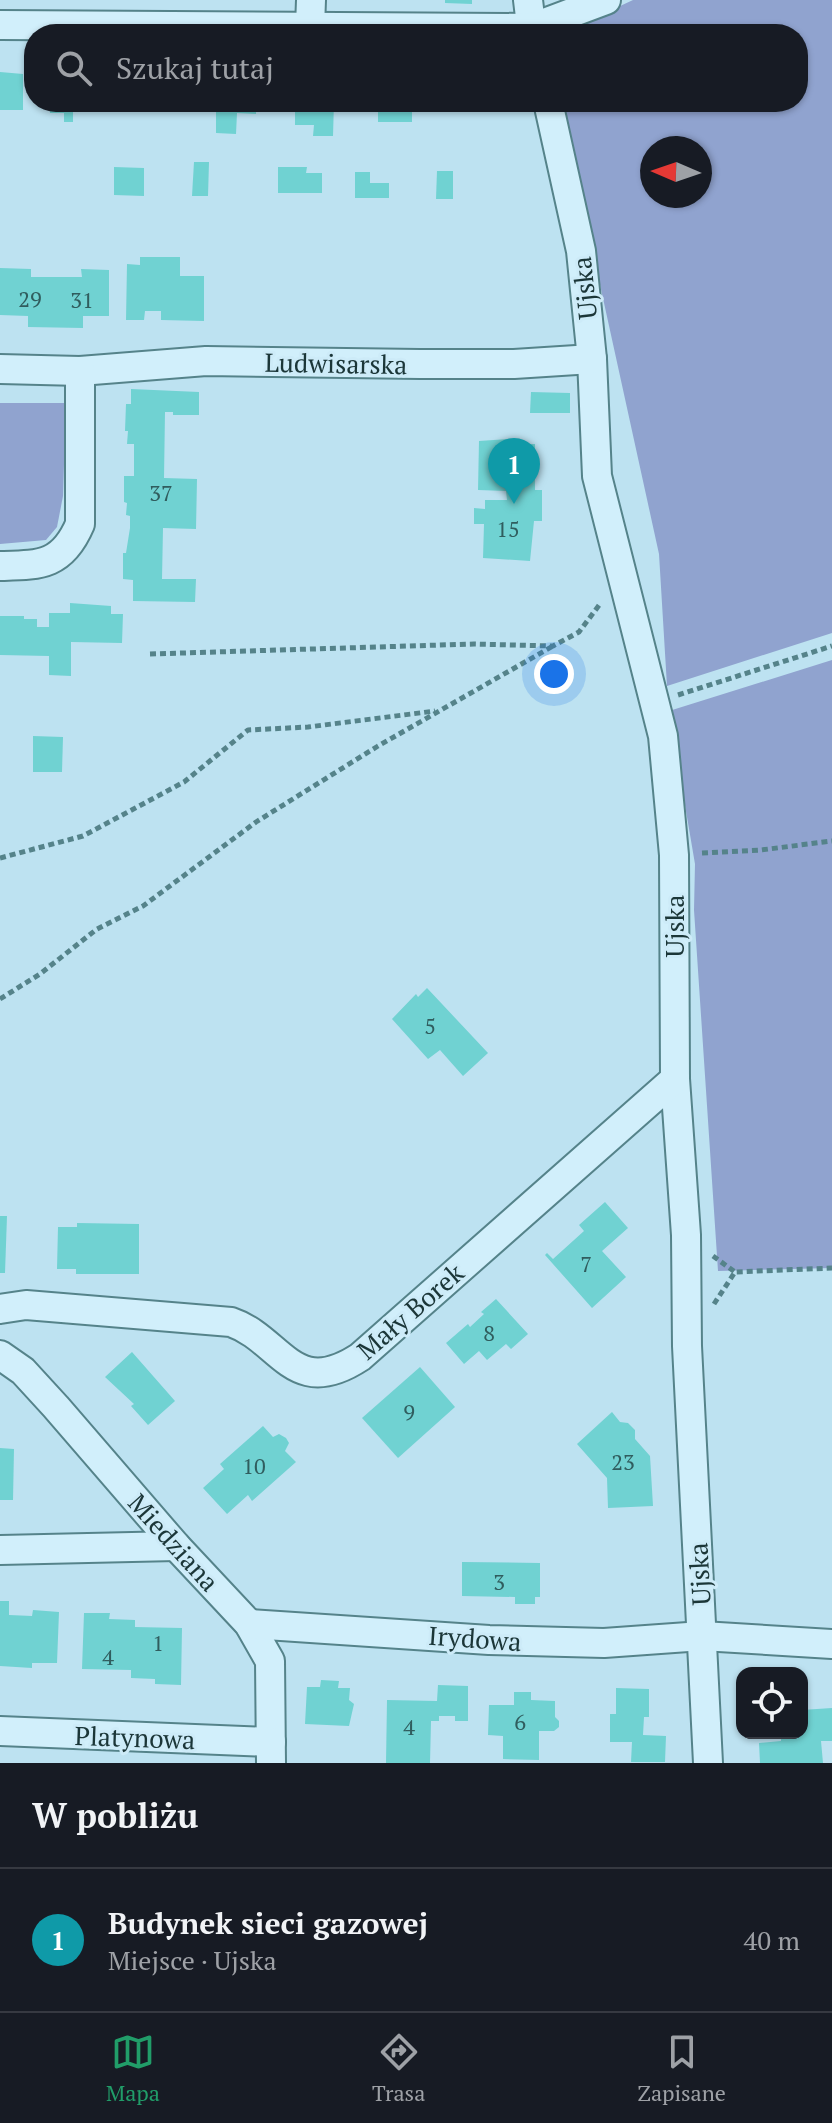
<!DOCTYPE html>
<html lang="pl">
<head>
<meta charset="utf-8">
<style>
	:root { --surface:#171b24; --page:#20242c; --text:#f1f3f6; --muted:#9ea1a6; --line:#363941; --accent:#219d69 }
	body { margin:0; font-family:"PT Serif",serif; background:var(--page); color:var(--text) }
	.controls { position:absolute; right:24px; bottom:24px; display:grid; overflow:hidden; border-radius:16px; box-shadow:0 2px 6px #0004 }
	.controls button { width:72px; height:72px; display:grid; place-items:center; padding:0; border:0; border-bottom:2px solid var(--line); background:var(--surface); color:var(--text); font:40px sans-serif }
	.compass { position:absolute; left:640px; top:136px; width:72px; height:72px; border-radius:50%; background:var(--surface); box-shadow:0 2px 6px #0004; rotate:272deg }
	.you { position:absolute; left:554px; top:674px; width:28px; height:28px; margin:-20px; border:6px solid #fff; border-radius:50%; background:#1a73e8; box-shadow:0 0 0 12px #1a73e833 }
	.badge { display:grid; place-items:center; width:52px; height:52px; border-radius:50%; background:var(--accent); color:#fff; font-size:26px; font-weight:700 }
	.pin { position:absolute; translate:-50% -66px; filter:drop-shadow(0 2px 4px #0008) }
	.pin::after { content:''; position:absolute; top:42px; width:28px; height:24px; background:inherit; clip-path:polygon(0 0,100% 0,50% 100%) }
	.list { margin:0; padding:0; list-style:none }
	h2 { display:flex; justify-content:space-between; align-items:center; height:104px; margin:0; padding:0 32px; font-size:34px }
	h2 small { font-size:26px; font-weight:400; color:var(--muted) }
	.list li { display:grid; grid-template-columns:52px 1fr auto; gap:24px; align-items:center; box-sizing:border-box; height:144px; padding:0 32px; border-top:2px solid var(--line) }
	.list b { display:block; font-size:30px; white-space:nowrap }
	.list p { margin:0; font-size:26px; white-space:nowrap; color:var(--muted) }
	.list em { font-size:26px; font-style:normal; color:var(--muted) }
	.icon { flex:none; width:44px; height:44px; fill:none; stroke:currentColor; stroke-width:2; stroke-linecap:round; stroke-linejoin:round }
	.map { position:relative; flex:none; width:832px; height:1763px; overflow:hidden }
	.search { position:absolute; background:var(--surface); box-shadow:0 2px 6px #0004; left:24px; right:24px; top:24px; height:88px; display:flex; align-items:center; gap:20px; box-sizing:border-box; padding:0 28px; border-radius:32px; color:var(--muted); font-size:30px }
	.sheet { height:248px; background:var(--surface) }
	nav { display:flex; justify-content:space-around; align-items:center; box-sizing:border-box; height:112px; border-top:2px solid var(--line); background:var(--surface); font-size:22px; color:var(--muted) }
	nav a { display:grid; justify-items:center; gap:4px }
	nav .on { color:var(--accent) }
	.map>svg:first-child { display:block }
</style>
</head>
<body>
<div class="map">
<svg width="832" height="1763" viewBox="0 0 832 1763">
	<rect width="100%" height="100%" fill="#bde2f1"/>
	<!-- green -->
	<g fill="#90a3cf" fill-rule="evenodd">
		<path d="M633,0H832V633L667,686L659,554L560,102H798V34H560ZM652,148H700V196H652Z"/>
		<path d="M0,403H66L63,496L57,527L46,540L0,544Z"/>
		<path d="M832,660V1268L718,1271L694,910L695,864L669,711Z"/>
	</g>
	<!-- building -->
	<g fill="#70d2d2">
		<path d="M445,0H472V4L445,3Z"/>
		<path d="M0,72L23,74V110H0Z"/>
		<path d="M50,102H73V122H64V113H50Z"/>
		<path d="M216,102H256V114L237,113L236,134L216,133Z"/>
		<path d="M288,102H334L333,136H313L314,125H295V109H288Z"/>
		<rect x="378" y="102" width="34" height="20"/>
		<path d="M461,102H495L494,110L461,108Z"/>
		<path d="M194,162H209L208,196H192Z"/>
		<path d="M114,167L144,168V196L114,195Z"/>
		<path d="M278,167H307L306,173H322V193H278Z"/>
		<path d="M437,171H453V199H436Z"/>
		<path d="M355,172H370V183H389V198H355Z"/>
		<path d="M140,257H180V276H204V321L161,320V311H145L144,320H126L127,264L140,265Z"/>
		<path d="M0,268L31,269V277H82L81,269L109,270V316H83V328L28,327V316L0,315Z"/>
		<path d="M131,389L199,392V415H173V412H165L164,478L197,479L196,529L163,528L162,579H196L195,602L133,601V580L123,579V553H126L130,528V516L126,515L127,503L124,502V476H134V444H127L128,431H125L126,404H131Z"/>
		<path d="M531,392L570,393V413H530Z"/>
		<path d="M508,439H511V444H535V490H542V521H534L530,561L483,558L484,524H474V508L485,509V500H507L506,491L478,490L479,441Z"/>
		<path d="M70,603L111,606V614H123L122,643L71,642V676L49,675V656L0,655V616H24V619H37V627H49V613H70Z"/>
		<path d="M33,736L63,737L62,772H33Z"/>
		<path d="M427,988L488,1053L463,1076L440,1050L428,1059L392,1019L416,994L418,997Z"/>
		<path d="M605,1202L628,1228L602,1251L626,1277L592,1308L545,1255L547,1253L553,1259L584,1231L579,1225Z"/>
		<path d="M0,1216H7L5,1273H0Z"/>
		<path d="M77,1223L139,1224V1274H76V1269H57L58,1227H77Z"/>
		<path d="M496,1299L528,1334L511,1349L506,1344L487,1360L479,1351L464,1364L446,1343L468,1324L470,1327L484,1314L481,1312Z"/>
		<path d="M132,1352L175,1401L148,1425L131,1406L134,1404L105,1377Z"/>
		<path d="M420,1367L455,1407L398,1458L362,1418Z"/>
		<path d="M612,1412L620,1422L628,1423L635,1430V1439L650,1456L653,1506L608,1508L607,1478L577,1444Z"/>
		<path d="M263,1426L273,1437L279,1434L286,1438L289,1443L285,1451L296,1462L252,1501L248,1495L227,1514L203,1488L224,1469L220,1464Z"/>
		<path d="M0,1448L14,1449L13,1500H0Z"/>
		<path d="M462,1562L540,1563V1597H535V1604H515V1597L462,1596Z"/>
		<path d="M0,1601H9V1615L32,1616L33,1610L59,1612L57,1663H32V1668L0,1666Z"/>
		<path d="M84,1613H110L109,1619L135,1620V1627L182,1628L181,1685L155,1684V1679L131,1678V1670L82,1669Z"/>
		<path d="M321,1680L339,1681L338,1688H350L349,1700L354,1704L349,1726L305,1724L307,1687H320Z"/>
		<path d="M438,1685L468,1686V1721H455V1716H439V1721H431L430,1763H386L387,1700L437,1701Z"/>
		<path d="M616,1688L649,1689V1717H644L643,1735L666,1736L665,1762H631L632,1742H610V1714H616Z"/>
		<path d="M514,1692H531V1700L555,1701V1717L559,1721V1727L554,1731H539V1760L503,1759V1736L488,1735L489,1705H514Z"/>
		<path d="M832,1708V1741H821L823,1763H760L759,1743L781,1741V1733H802V1710Z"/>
	</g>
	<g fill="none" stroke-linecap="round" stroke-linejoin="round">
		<!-- minor casing -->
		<g stroke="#55838a" stroke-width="32">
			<g id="minor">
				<path d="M528,0L532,34"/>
				<path d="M0,25L531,28L606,0"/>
				<path d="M310,27L311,0"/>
				<path d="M548,102L581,251L592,359L597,476L663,736L674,855L675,1079L686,1235L687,1346L708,1763"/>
				<path d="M0,369L80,371L206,361L420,364H514L592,359"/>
				<path d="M0,566C40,565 62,566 80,524V371"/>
				<path d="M0,1309L26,1305L231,1322C281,1339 293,1401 360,1357L675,1079"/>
				<path d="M0,1355L23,1371L56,1407L176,1546L249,1624L270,1661L271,1763"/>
				<path d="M0,1550L176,1546"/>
				<path d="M249,1624L489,1640L604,1643L702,1636L832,1644"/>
				<path d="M0,1731L271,1742"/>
			</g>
		</g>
		<!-- path -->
		<g stroke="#55838a" stroke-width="5" stroke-dasharray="6 4" stroke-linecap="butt">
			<path d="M150,654L474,644L553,646L579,632L600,604"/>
			<path d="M678,695L832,646"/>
			<path d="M702,853L761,850L832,841"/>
			<path d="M0,858L83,836L184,782L248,730L308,727L435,711"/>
			<path d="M0,999L40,974L97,929L143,906L256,822L378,746L553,646"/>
			<path d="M713,1256L735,1272"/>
			<path d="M714,1304L735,1272L832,1268"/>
		</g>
		<!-- minor -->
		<use href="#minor" stroke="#d1effb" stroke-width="28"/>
	</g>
	<g text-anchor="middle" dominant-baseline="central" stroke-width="6" stroke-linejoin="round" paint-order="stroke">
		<!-- number labels -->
		<g font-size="22" fill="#305d5e">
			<text x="30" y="298">29</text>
			<text x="82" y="299">31</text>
			<text x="161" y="492">37</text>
			<text x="508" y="528">15</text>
			<text x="430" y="1025">5</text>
			<text x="586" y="1263">7</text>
			<text x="489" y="1332">8</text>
			<text x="409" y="1411">9</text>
			<text x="623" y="1461">23</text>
			<text x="254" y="1465">10</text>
			<text x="499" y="1581">3</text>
			<text x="158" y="1642">1</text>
			<text x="108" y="1656">4</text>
			<text x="520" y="1721">6</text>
			<text x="409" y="1726">4</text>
		</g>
		<!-- street labels -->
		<g font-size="26" fill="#1b3638" stroke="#cdebf8">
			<text transform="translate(584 288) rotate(-96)">Ujska</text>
			<text transform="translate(336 363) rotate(1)">Ludwisarska</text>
			<text transform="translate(674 926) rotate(-90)">Ujska</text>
			<text transform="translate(410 1311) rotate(-41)">Mały Borek</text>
			<text transform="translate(174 1542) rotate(48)">Miedziana</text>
			<text transform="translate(699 1574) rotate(-93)">Ujska</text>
			<text transform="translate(475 1638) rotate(4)">Irydowa</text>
			<text transform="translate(135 1737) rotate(2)">Platynowa</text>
		</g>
	</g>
</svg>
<div class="controls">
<button><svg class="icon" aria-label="locate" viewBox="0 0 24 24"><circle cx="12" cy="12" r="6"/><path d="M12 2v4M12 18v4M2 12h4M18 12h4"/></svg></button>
</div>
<svg class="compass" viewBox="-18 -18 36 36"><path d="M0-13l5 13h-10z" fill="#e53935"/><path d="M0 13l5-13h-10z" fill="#9ea1a6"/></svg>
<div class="you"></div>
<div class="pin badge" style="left:514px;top:504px;background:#0f9aa8">1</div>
<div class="search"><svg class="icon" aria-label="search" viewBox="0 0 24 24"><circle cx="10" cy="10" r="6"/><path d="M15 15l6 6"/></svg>Szukaj tutaj</div>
</div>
<section class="sheet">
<h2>W pobliżu<small></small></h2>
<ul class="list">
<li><span class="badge" style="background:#0f9aa8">1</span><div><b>Budynek sieci gazowej</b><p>Miejsce · Ujska</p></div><em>40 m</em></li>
</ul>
</section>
<nav>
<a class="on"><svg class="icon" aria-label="map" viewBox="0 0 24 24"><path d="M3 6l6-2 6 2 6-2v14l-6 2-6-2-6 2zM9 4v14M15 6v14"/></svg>Mapa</a>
<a><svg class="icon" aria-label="directions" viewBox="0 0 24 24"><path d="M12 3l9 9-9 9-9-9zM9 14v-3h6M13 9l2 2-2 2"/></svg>Trasa</a>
<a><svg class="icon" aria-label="saved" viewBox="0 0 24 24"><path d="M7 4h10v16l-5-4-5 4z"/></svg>Zapisane</a>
</nav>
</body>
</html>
